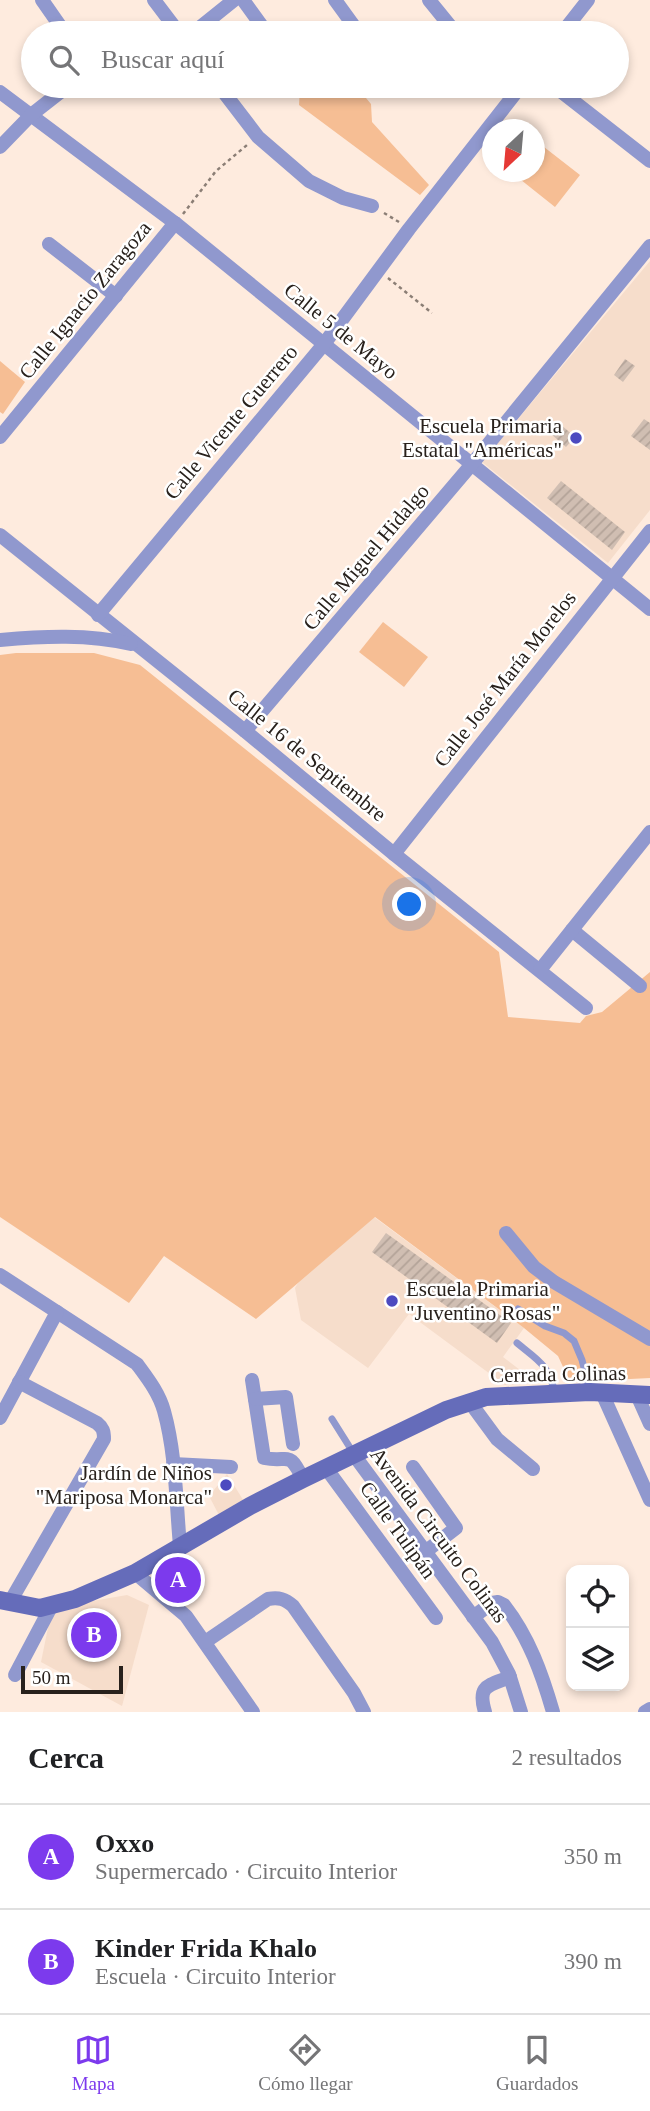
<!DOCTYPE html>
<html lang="es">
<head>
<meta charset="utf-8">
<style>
	:root { --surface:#fff; --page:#f6f6f6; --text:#202124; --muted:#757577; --line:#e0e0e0; --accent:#7c3aed }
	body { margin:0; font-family:"Times New Roman",serif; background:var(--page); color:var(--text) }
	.controls { position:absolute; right:21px; bottom:21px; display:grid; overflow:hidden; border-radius:14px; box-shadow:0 4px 10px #0003 }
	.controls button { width:63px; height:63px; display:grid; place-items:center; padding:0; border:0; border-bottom:2px solid var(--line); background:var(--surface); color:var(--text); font:35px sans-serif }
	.compass { position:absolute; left:482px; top:119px; width:63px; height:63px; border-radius:50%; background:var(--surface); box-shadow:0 4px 10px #0003; rotate:206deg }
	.scale { position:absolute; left:21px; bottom:18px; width:102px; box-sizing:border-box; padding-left:7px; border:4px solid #28211c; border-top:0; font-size:19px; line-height:24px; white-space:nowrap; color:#28211c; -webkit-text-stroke:5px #fff; paint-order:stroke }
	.you { position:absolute; left:410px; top:905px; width:24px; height:24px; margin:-18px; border:5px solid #fff; border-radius:50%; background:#1a73e8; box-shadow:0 0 0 10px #1a73e833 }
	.badge { display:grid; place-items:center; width:46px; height:46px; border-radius:50%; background:var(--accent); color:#fff; font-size:23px; font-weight:700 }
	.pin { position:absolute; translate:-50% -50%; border:4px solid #fff; box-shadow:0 2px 7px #0006 }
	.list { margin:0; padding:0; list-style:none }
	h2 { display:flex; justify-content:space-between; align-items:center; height:91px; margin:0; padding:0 28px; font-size:30px }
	h2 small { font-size:23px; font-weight:400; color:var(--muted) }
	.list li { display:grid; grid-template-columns:46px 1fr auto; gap:21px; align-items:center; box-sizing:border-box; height:105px; padding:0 28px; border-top:2px solid var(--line) }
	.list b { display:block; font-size:26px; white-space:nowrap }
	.list p { margin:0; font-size:23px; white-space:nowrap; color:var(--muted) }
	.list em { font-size:23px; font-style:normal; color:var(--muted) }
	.icon { flex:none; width:38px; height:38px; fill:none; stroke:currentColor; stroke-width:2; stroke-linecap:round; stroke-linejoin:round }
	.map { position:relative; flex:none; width:650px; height:1712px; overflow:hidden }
	.search { position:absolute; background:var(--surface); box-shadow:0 4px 10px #0003; left:21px; right:21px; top:21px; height:77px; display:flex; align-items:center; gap:18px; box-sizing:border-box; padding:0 24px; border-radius:38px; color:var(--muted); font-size:26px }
	.sheet { height:301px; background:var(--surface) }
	nav { display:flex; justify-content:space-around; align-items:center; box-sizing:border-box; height:98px; border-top:2px solid var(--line); background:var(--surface); font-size:19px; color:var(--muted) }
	nav a { display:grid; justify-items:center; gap:4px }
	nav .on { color:var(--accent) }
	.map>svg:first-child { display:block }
</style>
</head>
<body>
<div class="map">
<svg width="650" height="1712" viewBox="0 0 650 1712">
	<defs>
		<pattern id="building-hatch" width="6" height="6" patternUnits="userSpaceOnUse" patternTransform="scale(1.75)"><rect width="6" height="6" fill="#d0beb2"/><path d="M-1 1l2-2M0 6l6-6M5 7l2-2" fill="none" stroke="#b3a398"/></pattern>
	</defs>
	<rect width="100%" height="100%" fill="#feebde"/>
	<!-- built -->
	<g fill="#f6ddcb">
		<path d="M650,261V510L608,563L482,462Z"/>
		<path d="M374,1217L524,1328L503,1357L537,1383L505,1385L409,1314L368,1368L301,1320L295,1288L298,1283Z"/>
		<path d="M227,1474L245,1503L219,1515L209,1496Z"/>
		<path d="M127,1595L149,1605L122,1706L41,1662L52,1608Z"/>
	</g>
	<!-- green -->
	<g fill="#f6be94">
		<path d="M300,86H356L371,104L372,122L429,185L420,195L299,105Z"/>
		<path d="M535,140L580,175L555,207L511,172H534Z"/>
		<path d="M0,361L25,382L3,414L0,412Z"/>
		<path d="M383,622L428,657L404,687L359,652Z"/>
		<path d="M16,653H94L140,665L499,952L508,1017L580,1023L586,1016L602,1012L650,972V1378L570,1382L558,1356L524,1328L375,1217L256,1319L164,1256L129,1303L0,1217V655Z"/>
	</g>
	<!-- building -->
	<g fill="url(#building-hatch)">
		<path d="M625,359L635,366L623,382L614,375Z"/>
		<path d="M644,419L650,423V450L631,436Z"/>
		<path d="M560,424L575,437L566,447L551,434Z"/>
		<path d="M561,481L625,532L612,550L547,498Z"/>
		<path d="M386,1233L511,1323L497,1343L372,1252Z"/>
	</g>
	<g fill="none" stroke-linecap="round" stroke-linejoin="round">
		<!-- path -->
		<g stroke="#8b7e75" stroke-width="2.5" stroke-dasharray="3.5 3.5" stroke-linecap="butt">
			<path d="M384,213L399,222"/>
			<path d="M183,214L216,171L247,145"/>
			<path d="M388,278L432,313"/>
		</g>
		<!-- service -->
		<g stroke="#9098ce" stroke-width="7">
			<path d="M518,1309L545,1326L564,1333L574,1341L582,1360L590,1391"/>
			<path d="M517,1343C539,1361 548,1364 555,1393"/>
			<path d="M332,1419L354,1454"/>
		</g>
		<!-- minor -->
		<g stroke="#9098ce" stroke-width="14">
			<path d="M42,0L65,33"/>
			<path d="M154,0L179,33"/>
			<path d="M243,0L267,33"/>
			<path d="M335,0L359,33"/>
			<path d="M429,0L455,32"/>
			<path d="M193,33L234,0"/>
			<path d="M562,33L588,0"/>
			<path d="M219,86L258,137L309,181L343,198L372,206"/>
			<path d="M554,86L650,161"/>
			<path d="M0,92L175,223L650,609"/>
			<path d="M0,147L31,115L68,86"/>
			<path d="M49,244L116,296"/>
			<path d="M0,437L175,223"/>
			<path d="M0,535L245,731L394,854L586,1008"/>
			<path d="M98,615L324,344L409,229L521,86"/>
			<path d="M0,640C44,636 88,634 131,644"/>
			<path d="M245,731L472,464L650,246"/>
			<path d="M394,854L650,531"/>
			<path d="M572,930L640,986"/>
			<path d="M540,970L650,832"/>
			<path d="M506,1233L534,1267L554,1282L650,1339"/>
			<path d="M0,1275L137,1364C148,1379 159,1393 164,1411C176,1454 176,1502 180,1546"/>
			<path d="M252,1380L264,1458C290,1463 288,1449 303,1479"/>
			<path d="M602,1393L650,1500"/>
			<path d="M637,1395L650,1424"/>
			<path d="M255,1399L286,1397L293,1444"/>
			<path d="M469,1401L497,1439L533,1469"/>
			<path d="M0,1418L57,1312"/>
			<path d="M354,1455L492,1642L509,1674L521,1712"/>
			<path d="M173,1464L231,1467"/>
			<path d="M413,1467L456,1528L425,1552"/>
			<path d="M326,1468L436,1618"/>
			<path d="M135,1573L186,1616L253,1712"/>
			<path d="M10,1602L104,1439C104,1431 103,1428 97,1423L19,1382"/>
			<path d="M473,1617L492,1603L498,1602L504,1605C529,1637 542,1674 553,1712"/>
			<path d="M205,1642L268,1599C279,1597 285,1599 293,1606L354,1693L364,1712"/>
			<path d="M15,1675L52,1605"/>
			<path d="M485,1712C477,1685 488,1686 510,1677"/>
			<path d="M645,1712L650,1709"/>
		</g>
		<!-- secondary -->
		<path stroke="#656cba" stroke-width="18" d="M0,1600L40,1608L75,1599L135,1573L250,1506L303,1479L446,1410L486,1397L590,1392L650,1395"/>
	</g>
	<!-- markers -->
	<g fill="#4c4ac0" stroke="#fff" stroke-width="2.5">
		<circle cx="576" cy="438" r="7"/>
		<circle cx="392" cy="1301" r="7"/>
		<circle cx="226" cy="1485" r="7"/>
	</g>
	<g text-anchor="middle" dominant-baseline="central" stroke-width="5" stroke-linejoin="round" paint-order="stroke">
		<!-- street labels -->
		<g font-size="21" fill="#28211c" stroke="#fff">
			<text transform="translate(85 300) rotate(-51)">Calle Ignacio Zaragoza</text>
			<text transform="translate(341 331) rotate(39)">Calle 5 de Mayo</text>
			<text transform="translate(231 422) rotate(-50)">Calle Vicente Guerrero</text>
			<text transform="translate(366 557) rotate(-50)">Calle Miguel Hidalgo</text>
			<text transform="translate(505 679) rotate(-52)">Calle José María Morelos</text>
			<text transform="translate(307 755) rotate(39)">Calle 16 de Septiembre</text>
			<text transform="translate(558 1374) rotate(-1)">Cerrada Colinas</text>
			<text transform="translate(398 1530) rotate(54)">Calle Tulipán</text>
			<text transform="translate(439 1535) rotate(53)">Avenida Circuito Colinas</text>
		</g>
		<!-- poi labels -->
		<g font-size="21" fill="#28211c" stroke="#fff" text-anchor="end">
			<text x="562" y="426">Escuela Primaria<tspan x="562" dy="24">Estatal "Américas"</tspan></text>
			<text x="406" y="1289" text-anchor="start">Escuela Primaria<tspan x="406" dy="24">"Juventino Rosas"</tspan></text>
			<text x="212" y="1473">Jardín de Niños<tspan x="212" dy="24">"Mariposa Monarca"</tspan></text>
		</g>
	</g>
</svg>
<div class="controls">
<button><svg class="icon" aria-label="locate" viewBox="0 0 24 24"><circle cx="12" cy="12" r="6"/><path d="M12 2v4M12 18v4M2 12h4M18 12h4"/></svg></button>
<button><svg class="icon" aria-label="layers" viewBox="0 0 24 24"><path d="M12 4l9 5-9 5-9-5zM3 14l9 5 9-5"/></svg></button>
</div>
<svg class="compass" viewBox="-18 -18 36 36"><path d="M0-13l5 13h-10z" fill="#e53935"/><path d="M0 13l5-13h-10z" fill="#757577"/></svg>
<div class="scale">50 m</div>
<div class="you"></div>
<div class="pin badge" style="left:178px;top:1580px">A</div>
<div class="pin badge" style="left:94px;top:1635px">B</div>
<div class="search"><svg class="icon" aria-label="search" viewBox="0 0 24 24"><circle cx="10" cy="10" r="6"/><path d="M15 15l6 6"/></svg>Buscar aquí</div>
</div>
<section class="sheet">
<h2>Cerca<small>2 resultados</small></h2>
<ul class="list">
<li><span class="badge">A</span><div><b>Oxxo</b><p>Supermercado · Circuito Interior</p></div><em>350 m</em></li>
<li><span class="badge">B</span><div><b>Kinder Frida Khalo</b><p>Escuela · Circuito Interior</p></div><em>390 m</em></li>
</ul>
</section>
<nav>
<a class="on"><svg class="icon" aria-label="map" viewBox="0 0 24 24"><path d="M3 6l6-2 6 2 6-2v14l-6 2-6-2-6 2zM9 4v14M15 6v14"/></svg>Mapa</a>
<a><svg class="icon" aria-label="directions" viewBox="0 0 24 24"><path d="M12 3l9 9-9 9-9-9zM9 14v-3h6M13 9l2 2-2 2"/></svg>Cómo llegar</a>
<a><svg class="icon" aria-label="saved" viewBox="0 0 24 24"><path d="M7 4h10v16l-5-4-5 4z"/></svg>Guardados</a>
</nav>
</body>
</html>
